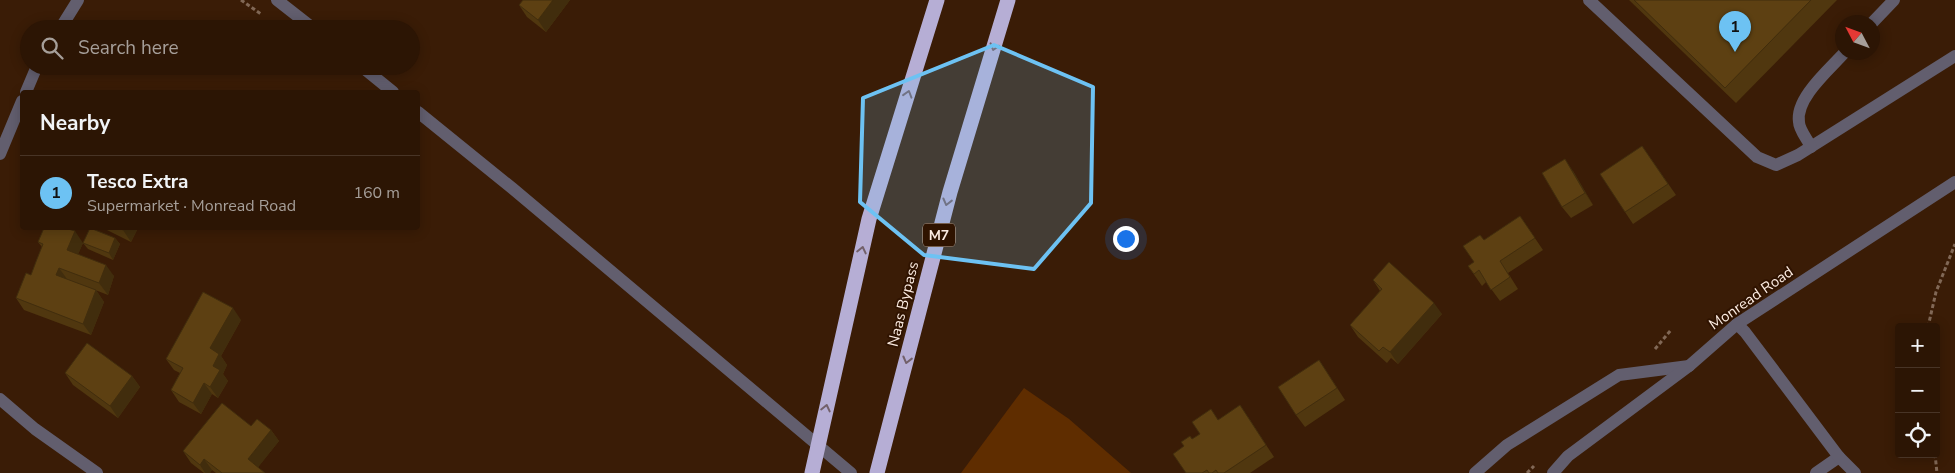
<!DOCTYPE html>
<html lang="en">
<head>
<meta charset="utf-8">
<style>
	:root { --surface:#2c1504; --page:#382213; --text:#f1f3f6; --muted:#a69f9a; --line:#483426; --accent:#6dc2f3 }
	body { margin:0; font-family:"Nunito Sans",sans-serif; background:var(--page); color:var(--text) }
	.controls { position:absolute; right:15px; bottom:15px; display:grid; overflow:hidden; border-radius:5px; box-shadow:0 2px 12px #0003 }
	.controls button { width:45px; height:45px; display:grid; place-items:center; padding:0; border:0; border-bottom:1px solid var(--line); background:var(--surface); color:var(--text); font:25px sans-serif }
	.compass { position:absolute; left:1835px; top:15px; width:45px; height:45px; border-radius:50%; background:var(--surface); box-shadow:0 2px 12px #0003; rotate:311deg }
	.you { position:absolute; left:1125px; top:238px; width:18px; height:18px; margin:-12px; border:4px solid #fff; border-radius:50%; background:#1a73e8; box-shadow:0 0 0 8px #1a73e833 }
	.badge { display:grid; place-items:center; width:32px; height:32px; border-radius:50%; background:var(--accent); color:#111; font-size:16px; font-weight:700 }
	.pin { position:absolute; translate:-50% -41px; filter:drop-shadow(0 1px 2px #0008) }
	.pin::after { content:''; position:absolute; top:26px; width:18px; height:15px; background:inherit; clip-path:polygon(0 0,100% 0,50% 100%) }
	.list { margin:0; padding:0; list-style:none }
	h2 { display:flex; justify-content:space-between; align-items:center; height:65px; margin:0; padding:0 20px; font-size:21px }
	h2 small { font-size:16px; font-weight:400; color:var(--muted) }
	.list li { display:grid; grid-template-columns:32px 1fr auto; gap:15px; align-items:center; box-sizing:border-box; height:75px; padding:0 20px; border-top:1px solid var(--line) }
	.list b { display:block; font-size:19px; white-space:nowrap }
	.list p { margin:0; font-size:16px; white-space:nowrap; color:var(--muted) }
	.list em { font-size:16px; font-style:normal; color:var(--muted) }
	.icon { flex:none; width:28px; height:28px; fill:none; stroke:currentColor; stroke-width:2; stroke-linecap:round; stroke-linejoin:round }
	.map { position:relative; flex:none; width:1955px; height:473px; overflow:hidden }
	.search { position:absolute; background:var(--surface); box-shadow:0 2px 12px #0003; left:20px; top:20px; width:400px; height:55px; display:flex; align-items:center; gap:12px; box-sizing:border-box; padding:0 18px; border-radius:28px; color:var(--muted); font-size:19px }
	.panel { position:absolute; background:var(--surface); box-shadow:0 2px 12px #0003; left:20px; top:90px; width:400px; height:140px; border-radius:5px }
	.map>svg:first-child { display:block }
</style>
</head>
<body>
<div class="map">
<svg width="1955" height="473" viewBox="0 0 1955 473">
	<rect width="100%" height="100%" fill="#3a1c06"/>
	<!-- green -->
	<path fill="#5f2d00" d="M1024,388L1069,419L1131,473H961Z"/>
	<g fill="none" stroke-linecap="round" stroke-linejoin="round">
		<!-- path -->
		<g stroke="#816856" stroke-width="3" stroke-dasharray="4 2.5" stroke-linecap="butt">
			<path d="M241,0L261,14"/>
			<path d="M1928,327L1936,292L1955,244"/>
			<path d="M1655,349L1671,330"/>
			<path d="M1935,454L1937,473"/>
			<path d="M1527,473L1534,466"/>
		</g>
		<!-- service -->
		<g stroke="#625e6e" stroke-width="12">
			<path d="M1589,0L1757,157L1776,165L1798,155L1955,56"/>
			<path d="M1872,23L1894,0"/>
			<path d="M1811,147C1808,140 1799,130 1799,122C1795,98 1830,69 1845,52"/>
		</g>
		<!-- minor -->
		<g stroke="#625e6e" stroke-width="12">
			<path d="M0,399L35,429L97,473"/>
			<path d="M1475,473L1507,445L1619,375L1689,366"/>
			<path d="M1816,473L1839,457"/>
		</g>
		<!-- tertiary -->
		<g stroke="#625e6e" stroke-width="12">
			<path d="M277,0L314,29"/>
			<path d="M60,29L78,0"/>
			<path d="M361,66L393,92"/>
			<path d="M26,92L37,66"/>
			<path d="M418,112L512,188L851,473"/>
			<path d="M0,154L22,101"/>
			<path d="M1737,324L1745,332L1839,457L1855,473"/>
			<path d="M1553,473L1568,456L1689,366L1737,324L1955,182"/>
		</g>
		<!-- motorway -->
		<g stroke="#b6aed5" stroke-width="15">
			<path d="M812,473L869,219L937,0"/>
			<path d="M877,473L950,192L1008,0"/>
		</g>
	</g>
	<!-- wall -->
	<g fill="#50370f">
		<path d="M570,0L546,32L527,17L519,5Z"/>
		<path d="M1629,0H1837L1736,103Z"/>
		<path d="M1642,146L1676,195L1633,224L1625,212Z"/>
		<path d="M1573,171L1593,205L1571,218L1562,207Z"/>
		<path d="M1520,216L1543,250L1508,273L1518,289L1500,301L1486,282L1482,286L1468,266L1474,262L1484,240Z"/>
		<path d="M103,228H138L131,242Z"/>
		<path d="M115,238L120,244L113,260L88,249L83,243Z"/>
		<path d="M38,242L83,243L78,254L114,276L108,295L67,279L96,290L104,302L91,335L24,310L16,298L31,275L42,247Z"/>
		<path d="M1373,280L1442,314L1398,364L1391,358L1387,363L1358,337L1350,325L1380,291Z"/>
		<path d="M241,320L221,356L227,365L223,374L228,381L218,398L212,394L201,414L179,402L171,390L180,373L174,370L166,359Z"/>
		<path d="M1319,360L1345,400L1305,427L1296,415Z"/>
		<path d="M65,373L132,376L140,387L118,418L73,385Z"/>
		<path d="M1248,417L1274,457L1250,473H1186L1184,446L1219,419Z"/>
		<path d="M251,426L271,430L279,441L258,467L265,473H216L212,470L210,473H204L191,463L183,451Z"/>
	</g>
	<!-- shaded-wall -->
	<g fill="#412d0d">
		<path d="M553,0H570L546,32L538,20Z"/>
		<path d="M1565,159L1573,171L1593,205L1585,193Z"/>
		<path d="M125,228H138L131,242L123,230Z"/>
		<path d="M75,231L83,243L75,262L67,250Z"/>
		<path d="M115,238L120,244L113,260L109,253Z"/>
		<path d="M106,265L114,276L108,295L99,283Z"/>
		<path d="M59,268L67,279L56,275Z"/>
		<path d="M96,290L104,302L91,335L83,324Z"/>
		<path d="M1434,303L1442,314L1398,364L1390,352Z"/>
		<path d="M233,308L241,320L221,356L227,365L223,374L228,381L218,398L210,387L213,366L210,348Z"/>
		<path d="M132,376L140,387L118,418L110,406Z"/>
		<path d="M204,383L212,394L201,414L193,403Z"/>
		<path d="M271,430L279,441L256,470L248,459Z"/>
		<path d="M204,459L212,470L210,473H205L200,465Z"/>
	</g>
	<!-- building -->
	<g fill="#5d4012" stroke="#412d0d">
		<path d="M523,0H553L538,20L519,5Z"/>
		<path d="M1634,0H1811L1725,88Z"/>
		<path d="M1642,146L1668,184L1625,212L1600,174Z"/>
		<path d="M1565,159L1585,193L1562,207L1542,173Z"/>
		<path d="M1520,216L1535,238L1500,261L1510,277L1491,290L1479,270L1474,274L1468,266L1474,262L1463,246L1480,235L1484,240Z"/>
		<path d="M44,228H65L75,231L67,250L106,265L99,283L59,268L56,275L96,290L83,324L16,298L26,273L31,275L37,259L43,244L38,242Z"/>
		<path d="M90,228L115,238L109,253L83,243Z"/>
		<path d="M118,228H125L123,230Z"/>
		<path d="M1389,262L1434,303L1390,352L1383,347L1379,351L1350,325L1382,289L1373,280Z"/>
		<path d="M203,292L233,308L210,348L219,354L213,366L220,370L210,387L204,383L193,403L171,390L183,368L166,359Z"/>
		<path d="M87,343L132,376L110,406L65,373Z"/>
		<path d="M1319,360L1337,388L1296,415L1278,387Z"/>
		<path d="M222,403L251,426L257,419L271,430L248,459L265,473H222L204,459L200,465L183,451Z"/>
		<path d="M1240,405L1266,445L1224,473H1218L1216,470L1212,473H1209L1207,470L1202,473H1186L1173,454L1184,446L1181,442L1190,436L1192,439L1200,434L1192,422L1211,409L1218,420Z"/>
	</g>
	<!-- one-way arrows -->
	<defs><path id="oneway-chevron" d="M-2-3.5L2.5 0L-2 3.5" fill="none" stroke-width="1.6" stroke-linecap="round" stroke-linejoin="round" transform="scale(1.25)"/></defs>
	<g stroke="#72606a">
		<use href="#oneway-chevron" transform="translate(994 47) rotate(107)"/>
		<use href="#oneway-chevron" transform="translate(908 94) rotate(-73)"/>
		<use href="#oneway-chevron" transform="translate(947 202) rotate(104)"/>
		<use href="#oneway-chevron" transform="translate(862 250) rotate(-77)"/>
		<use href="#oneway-chevron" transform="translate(907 360) rotate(104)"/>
		<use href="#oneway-chevron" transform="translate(826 408) rotate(-77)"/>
	</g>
	<!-- marked area -->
	<path fill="#6dc2f3" fill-opacity="0.2" stroke="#6dc2f3" stroke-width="4" stroke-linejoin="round" d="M994,45L1093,87L1091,203L1034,269L924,255L860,202L863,98Z"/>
	<g text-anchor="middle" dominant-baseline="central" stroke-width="4" stroke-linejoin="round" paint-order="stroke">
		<!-- shield labels -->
		<rect fill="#2f1300" stroke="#bfac9e" stroke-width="1" x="923" y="223.5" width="32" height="23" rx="4"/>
		<g font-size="14" font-weight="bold" fill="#fdede2">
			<text x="939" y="235">M7</text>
		</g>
		<!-- street labels -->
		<g font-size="15" fill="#fdede2" stroke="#2f1300">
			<text transform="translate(1751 298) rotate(-35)">Monread Road</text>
			<text transform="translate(903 304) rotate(-76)">Naas Bypass</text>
		</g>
	</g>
</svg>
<div class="controls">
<button>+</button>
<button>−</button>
<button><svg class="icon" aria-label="locate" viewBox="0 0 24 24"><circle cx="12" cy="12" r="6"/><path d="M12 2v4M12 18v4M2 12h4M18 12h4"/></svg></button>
</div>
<svg class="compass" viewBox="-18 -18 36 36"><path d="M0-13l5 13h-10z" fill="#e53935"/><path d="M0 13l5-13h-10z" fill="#a69f9a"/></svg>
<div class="you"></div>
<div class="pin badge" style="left:1735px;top:52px">1</div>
<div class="search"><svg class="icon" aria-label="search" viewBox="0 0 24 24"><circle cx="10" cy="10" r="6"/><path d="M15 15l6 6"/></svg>Search here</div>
<section class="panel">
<h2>Nearby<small></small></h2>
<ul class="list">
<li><span class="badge">1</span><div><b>Tesco Extra</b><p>Supermarket · Monread Road</p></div><em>160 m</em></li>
</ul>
</section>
</div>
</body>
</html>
